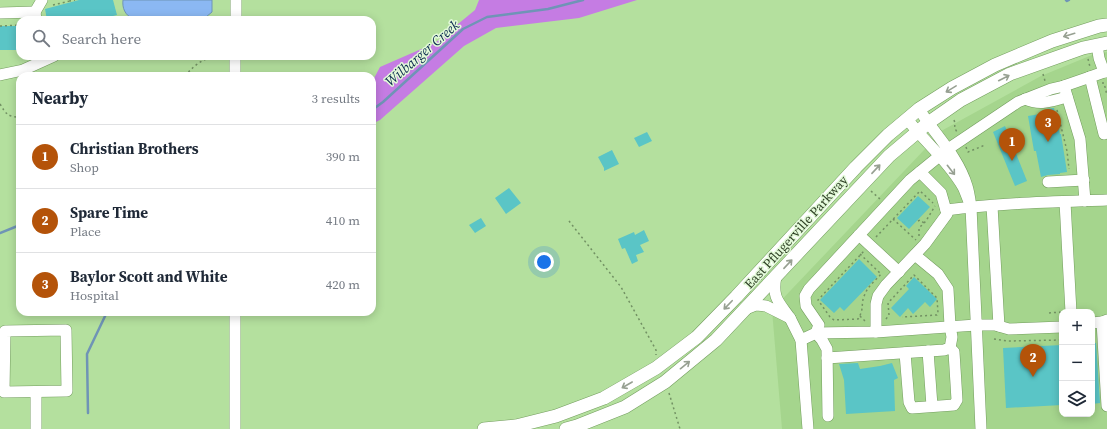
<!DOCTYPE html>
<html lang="en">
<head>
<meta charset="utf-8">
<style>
	:root { --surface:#fff; --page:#f2f2f3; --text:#1f2937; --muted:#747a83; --line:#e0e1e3; --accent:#b45309 }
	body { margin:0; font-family:"Source Serif 4",serif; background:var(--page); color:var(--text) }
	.controls { position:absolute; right:12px; bottom:12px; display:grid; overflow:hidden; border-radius:8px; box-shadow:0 2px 10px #0003 }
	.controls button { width:36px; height:36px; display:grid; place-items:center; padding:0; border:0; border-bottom:1px solid var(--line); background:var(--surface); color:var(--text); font:20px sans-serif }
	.you { position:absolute; left:544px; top:262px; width:14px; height:14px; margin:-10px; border:3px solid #fff; border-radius:50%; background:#1a73e8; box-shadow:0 0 0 6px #1a73e833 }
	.badge { display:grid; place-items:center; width:26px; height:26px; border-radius:50%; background:var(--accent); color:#fff; font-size:13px; font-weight:700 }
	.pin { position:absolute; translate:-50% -33px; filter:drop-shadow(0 1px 2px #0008) }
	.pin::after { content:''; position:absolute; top:21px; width:14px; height:12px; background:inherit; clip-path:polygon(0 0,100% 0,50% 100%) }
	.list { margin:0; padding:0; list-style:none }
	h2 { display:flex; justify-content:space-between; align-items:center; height:52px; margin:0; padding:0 16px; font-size:17px }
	h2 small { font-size:13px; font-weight:400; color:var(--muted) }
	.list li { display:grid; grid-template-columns:26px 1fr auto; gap:12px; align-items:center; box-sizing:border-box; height:64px; padding:0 16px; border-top:1px solid var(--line) }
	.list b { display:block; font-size:15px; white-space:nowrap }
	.list p { margin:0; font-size:13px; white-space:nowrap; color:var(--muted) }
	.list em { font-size:13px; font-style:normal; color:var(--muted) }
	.icon { flex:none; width:22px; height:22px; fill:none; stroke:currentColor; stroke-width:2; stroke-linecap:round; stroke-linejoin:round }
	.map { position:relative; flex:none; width:1107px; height:429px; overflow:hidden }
	.search { position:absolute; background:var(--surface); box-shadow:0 2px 10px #0003; left:16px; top:16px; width:360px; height:44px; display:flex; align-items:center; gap:10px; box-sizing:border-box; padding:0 14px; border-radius:12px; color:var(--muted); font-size:15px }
	.panel { position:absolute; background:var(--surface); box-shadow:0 2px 10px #0003; left:16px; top:72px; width:360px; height:244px; border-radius:12px }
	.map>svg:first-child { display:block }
</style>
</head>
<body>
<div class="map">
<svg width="1107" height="429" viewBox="0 0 1107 429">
	<rect width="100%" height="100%" fill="#b4e09e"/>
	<!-- built -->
	<path fill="#a5d58d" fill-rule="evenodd" d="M1107,52V429H782L772,310L943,130L1041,76L1092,55ZM1062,312H1092V414H1062Z"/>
	<!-- forest -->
	<path fill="#c57ce3" d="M479,0H637L579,18L496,28L464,46L380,120L372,124V82L380,67L435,43L475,10Z"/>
	<!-- water -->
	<path fill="#8bb8f3" stroke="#6f94b6" d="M123,0H212V12L206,17L133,19C125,15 122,8 123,0Z"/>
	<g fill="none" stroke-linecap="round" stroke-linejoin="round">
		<!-- stream -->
		<g stroke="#6f94b6" stroke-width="2.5">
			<path d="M1066,0L1067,1L1069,0"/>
			<path d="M372,110L383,102L463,29L487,17L548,9L583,0"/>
			<path d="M0,233L20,225"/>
			<path d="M88,413L87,354L107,312"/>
		</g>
	</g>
	<!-- building -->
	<g fill="#5ac5c6">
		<path d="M79,0H113L117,15L97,20H47L45,9Z"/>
		<rect x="0" y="26" width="20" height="24"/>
		<path d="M1054,108L1057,126H1058L1060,134H1061L1067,172L1060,173V174L1048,175L1041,177L1036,151H1034L1028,116L1046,113V109Z"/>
		<path d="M1005,126L1027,181L1015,186L993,132Z"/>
		<path d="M647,132L652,141L639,147L634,138Z"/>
		<path d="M612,150L619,164L604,171V168L598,157Z"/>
		<path d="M509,188L521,203L506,214L495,198Z"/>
		<path d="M918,196L930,207L909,229L897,218Z"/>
		<path d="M481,218L486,226L475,233L469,225Z"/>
		<path d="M644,230L649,241L640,245L644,252L636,255L638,261L632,264L625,248L622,249L618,239L634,232L635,235Z"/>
		<path d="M859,259L877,277L844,311L840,307L834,313L820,300Z"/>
		<path d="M914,277L937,299L930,307L925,302L913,314L908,308L900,317L891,308L909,289L906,286Z"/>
		<path d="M1092,343H1096L1100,403L1092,404Z"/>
		<path d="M1062,345V405L1006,408L1003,348Z"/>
		<path d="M858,363L860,369L880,366L892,363L898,378L894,380L895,411L846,414L844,380L839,364Z"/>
	</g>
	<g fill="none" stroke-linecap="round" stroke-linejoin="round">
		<!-- minor casing -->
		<g stroke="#739d5e" stroke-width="12">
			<g id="minor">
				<path d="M35,12L42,0"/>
				<path d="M0,13L35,12L36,20"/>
				<path d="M236,20V0"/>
				<path d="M1097,45L1099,58L1104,72H1107"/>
				<path d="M1104,72L1090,77L1104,134L1107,133"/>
				<path d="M0,75L23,70L54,56"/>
				<path d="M235,76V56"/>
				<path d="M1064,86L1090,77"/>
				<path d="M1025,99C1041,106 1051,101 1067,97"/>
				<path d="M907,119C925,142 948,161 963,187C966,193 968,200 971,207C970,200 969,192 967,186C958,156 935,135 919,109"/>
				<path d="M1048,182L1084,180"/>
				<path d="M1065,202L1071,312"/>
				<path d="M992,206L999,326"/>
				<path d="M971,207L981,429"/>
				<path d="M946,210C999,203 1053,202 1107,200"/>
				<path d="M859,235L899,272"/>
				<path d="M746,309L756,305L766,306L790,318C778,301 772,298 776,276"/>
				<path d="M235,312V429"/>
				<path d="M790,318L801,340L808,429"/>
				<path d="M1107,320L1102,322L1107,406"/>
				<path d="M1092,323L1102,322"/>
				<path d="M66,330L67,391L4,392L5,331Z"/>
				<path d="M876,332L976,325H995L1009,329L1062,327"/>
				<path d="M816,333L876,332V304L878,296L886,285L925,244L947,214L941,193L920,172"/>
				<path d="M816,333L822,340L827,349L828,416"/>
				<path d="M801,340L816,333L819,325L806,306L805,296L809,289L910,180L948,149L1018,102L1051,89L1064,86L1080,139L1085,201"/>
				<path d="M928,351L932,406"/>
				<path d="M905,353L909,402L912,408L954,405L957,400L954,352L950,348"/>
				<path d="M827,358L944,350L950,348L952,337L950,326L948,289L938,274L915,255"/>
				<path d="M36,392V429"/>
			</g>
		</g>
		<!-- major casing -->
		<g stroke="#739d5e" stroke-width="14">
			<g id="major">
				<path d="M484,429L516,426L556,416L604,398L656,368L697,337L736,297L856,167L888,135L919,109L952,88L995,65L1052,41L1099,26L1107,25"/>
				<path d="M566,429L577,426L625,407L665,382L716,340L889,156L928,123L961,100L1010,74L1083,48L1107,43"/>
			</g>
		</g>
		<!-- path -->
		<g stroke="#729163" stroke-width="1.5" stroke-dasharray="2 3" stroke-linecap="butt">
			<path d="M70,0V1L75,0"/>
			<path d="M53,5L70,1"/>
			<path d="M100,19V20"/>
			<path d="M0,26L20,25"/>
			<path d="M1088,59L1090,67"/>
			<path d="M1043,74L1045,81"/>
			<path d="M185,76C196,63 206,56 223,57"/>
			<path d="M1102,83H1104L1107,95"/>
			<path d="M0,104C6,114 8,117 20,117"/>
			<path d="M1057,110L1067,151L1069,169"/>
			<path d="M954,120C956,125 953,126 957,132"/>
			<path d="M966,147L968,152L985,145"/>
			<path d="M871,191L880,199"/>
			<path d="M893,219L916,240"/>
			<path d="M569,221L621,287L656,350V355"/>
			<path d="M918,221L920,220L924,223"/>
			<path d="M919,236V228L926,221L935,206"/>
			<path d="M876,237L920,191L933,203"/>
			<path d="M860,254L881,274C876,280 868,286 865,294C860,304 865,308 858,319L834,320L830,317L818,300L864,251"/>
			<path d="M1049,313L1062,312"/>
			<path d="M860,316L867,323"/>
			<path d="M886,319L889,315L888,303L914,275L937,298L938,313L937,315L902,317"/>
			<path d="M994,339L1008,341L1062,340"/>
			<path d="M669,393L680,429"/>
		</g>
		<!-- minor -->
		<use href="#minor" stroke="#fff" stroke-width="11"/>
		<!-- major -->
		<use href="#major" stroke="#fff" stroke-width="13"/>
	</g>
	<!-- one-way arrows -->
	<defs><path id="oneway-shaft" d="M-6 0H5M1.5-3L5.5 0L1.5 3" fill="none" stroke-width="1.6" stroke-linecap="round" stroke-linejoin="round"/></defs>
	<g stroke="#97a092">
		<use href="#oneway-shaft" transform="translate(1069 35) rotate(163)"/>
		<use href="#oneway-shaft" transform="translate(1004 78) rotate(-27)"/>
		<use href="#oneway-shaft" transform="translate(951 89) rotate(149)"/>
		<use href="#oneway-shaft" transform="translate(876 169) rotate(-47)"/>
		<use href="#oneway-shaft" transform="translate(951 170) rotate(52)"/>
		<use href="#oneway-shaft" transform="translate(788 264) rotate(-47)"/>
		<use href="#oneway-shaft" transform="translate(728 305) rotate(134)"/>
		<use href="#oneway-shaft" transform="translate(685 365) rotate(-39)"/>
		<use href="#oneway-shaft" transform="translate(627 385) rotate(150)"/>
	</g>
	<g text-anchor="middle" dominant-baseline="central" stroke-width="3" stroke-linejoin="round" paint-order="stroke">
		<!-- street labels -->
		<g font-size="13" fill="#2f4126" stroke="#e3fad9">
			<text transform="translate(796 232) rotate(-48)">East Pflugerville Parkway</text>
		</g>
		<!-- water labels -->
		<g font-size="14" font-style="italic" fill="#0b2a4f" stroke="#e3fad9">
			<text transform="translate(422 53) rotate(-41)">Wilbarger Creek</text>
		</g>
	</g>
</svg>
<div class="controls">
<button>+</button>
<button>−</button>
<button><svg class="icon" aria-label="layers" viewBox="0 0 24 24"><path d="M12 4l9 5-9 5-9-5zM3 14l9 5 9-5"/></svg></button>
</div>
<div class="you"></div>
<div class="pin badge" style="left:1012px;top:161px">1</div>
<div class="pin badge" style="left:1033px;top:377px">2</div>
<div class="pin badge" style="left:1048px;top:142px">3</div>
<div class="search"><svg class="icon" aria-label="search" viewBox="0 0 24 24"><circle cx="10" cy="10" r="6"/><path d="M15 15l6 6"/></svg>Search here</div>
<section class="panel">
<h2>Nearby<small>3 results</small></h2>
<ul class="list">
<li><span class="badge">1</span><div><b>Christian Brothers</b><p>Shop</p></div><em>390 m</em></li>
<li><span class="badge">2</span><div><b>Spare Time</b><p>Place</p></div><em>410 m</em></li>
<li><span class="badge">3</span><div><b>Baylor Scott and White</b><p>Hospital</p></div><em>420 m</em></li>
</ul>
</section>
</div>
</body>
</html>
